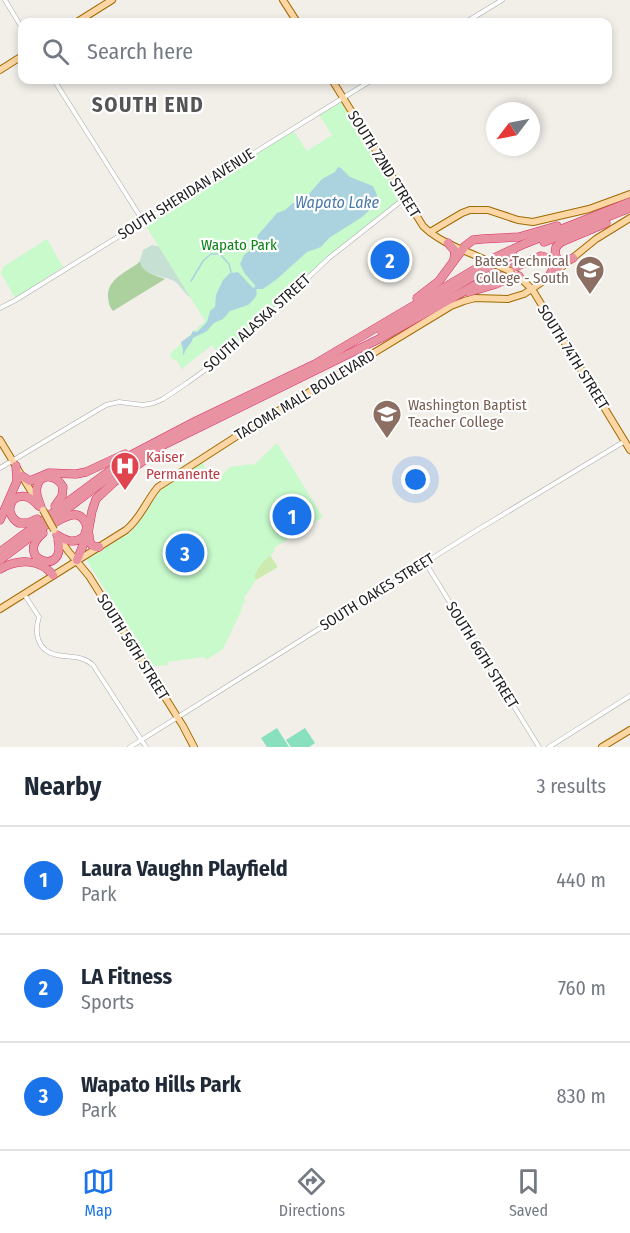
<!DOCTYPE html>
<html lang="en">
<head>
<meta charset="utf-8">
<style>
	:root { --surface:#fff; --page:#f2f2f3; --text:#1f2937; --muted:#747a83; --line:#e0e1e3; --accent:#1a73e8 }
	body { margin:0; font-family:"Fira Sans Condensed",sans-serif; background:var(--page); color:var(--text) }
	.compass { position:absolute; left:486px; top:102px; width:54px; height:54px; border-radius:50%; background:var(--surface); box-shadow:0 3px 9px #0003; rotate:238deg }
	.you { position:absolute; left:416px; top:480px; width:21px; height:21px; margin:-15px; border:4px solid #fff; border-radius:50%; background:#1a73e8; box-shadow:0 0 0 9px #1a73e833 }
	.badge { display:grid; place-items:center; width:39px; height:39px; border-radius:50%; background:var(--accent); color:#fff; font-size:20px; font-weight:700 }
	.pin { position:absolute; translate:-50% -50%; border:3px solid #fff; box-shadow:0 2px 6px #0006 }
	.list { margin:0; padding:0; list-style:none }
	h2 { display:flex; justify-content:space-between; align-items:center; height:78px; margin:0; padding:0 24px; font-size:26px }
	h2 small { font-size:20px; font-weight:400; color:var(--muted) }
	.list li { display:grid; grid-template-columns:39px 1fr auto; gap:18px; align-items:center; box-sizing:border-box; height:108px; padding:0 24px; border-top:2px solid var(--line) }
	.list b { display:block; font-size:22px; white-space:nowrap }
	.list p { margin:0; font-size:20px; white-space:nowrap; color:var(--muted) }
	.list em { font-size:20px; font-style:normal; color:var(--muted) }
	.icon { flex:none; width:33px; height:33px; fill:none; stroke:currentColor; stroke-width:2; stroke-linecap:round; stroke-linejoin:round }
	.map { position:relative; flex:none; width:630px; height:747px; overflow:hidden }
	.search { position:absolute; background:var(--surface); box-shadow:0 3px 9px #0003; left:18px; right:18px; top:18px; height:66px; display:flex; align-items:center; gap:15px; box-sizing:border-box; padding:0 21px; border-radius:12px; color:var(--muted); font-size:22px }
	.sheet { height:402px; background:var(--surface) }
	nav { display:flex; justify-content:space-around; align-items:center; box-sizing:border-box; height:84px; border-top:2px solid var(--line); background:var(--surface); font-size:16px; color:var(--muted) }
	nav a { display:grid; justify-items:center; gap:3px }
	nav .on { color:var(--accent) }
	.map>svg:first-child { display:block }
</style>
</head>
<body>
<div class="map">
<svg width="630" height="747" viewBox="0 0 630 747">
	<rect width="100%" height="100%" fill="#f2efe9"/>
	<!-- grass -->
	<path fill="#cdebb0" d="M270,555L278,567L256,580L254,576L260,565Z"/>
	<!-- forest -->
	<path fill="#add19e" d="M140,261C144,273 154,275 165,279L113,311C109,306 109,304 108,297C107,280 124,273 137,264Z"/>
	<!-- wetland -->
	<path fill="#c6e0d4" d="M152,245L161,247L187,288L190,297C183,293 179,282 172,280C162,276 140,275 140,260C141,257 142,254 143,250Z"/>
	<!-- park -->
	<g fill="#c8facc">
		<path d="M342,102L399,194L397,196L399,200L325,259L220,357L212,345L184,367L183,370L177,361L172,359L170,354L205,321L144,223L293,130L307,151L332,135L319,115Z"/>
		<path d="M47,239L63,267L15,298L1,273L3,267Z"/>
		<path d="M277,443L323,517L274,548L275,551L260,565L254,576L256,580L244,598L246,601L242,605V609L223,649L206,660L204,657L167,662L168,665L153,666L87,561L88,559L131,532L137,525L163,487L202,462L214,483L230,467L251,464L254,465Z"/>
	</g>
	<!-- pitch -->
	<g fill="#88e0be">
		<path d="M277,728L289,747H267L261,738Z"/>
		<path d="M305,728L315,743L309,747H291L286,740Z"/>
	</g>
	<!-- water -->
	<path fill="#aad3df" d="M338,167L341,168L350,177L373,186L377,195L376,204L362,217L329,238L321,247L307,252L277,279L263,289H257L256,291L257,293L255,298L248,305L230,311L223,319L214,323L207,331L193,338C191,345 186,347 184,354L183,355V349L181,342L191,335L193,331L197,332L207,322L210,311L215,307L216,295L223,280L230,273L238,272L253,288L255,287V285L245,274L240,264L244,255L256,246L258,235L277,213L285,210L300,197L309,194L322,179L335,172Z"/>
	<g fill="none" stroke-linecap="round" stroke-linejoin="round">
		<!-- stream -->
		<path stroke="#aad3df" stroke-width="1.5" d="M191,281L203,261L211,254H220L229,264L231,272"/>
		<!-- minor casing -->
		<g stroke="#a9a9a9" stroke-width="5">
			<g id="minor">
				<path d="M5,0L22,28"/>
				<path d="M466,22L502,0"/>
				<path d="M54,80L143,221"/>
				<path d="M0,308L14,301L372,80"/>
				<path d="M0,468L106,405L119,402L143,405L154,403L163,399L187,383L226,355L329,258L405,198"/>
				<path d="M425,562L539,747"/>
				<path d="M24,594L39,617C34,633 37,651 57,655C71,658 82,655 93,665L146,747"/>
				<path d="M130,747L474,532L625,441"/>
				<path d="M549,747L630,696"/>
			</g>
		</g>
		<!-- major casing -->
		<g stroke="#a06b00" stroke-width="8">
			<g id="major">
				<path d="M283,0L297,22"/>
				<path d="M77,22L112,0"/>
				<path d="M0,70L22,56"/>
				<path d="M332,80L423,226C439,242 461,249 481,258"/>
				<path d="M430,232L462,213L470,210H488L518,220L533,222L589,209L630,194"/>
				<path d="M516,274L532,289L630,450"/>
				<path d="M0,440L37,501"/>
				<path d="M58,536L68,551L89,576L183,726L194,747"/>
				<path d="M0,609L126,530C141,518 146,501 158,487L237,436L451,306L464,301L475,298L508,299L524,294L548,278L596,239L630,218"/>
				<path d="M602,747L630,730"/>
			</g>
		</g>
		<!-- highway casing -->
		<g stroke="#dc2a67" stroke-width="9">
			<g id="highway">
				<path d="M544,242L630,208"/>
				<path d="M448,243L455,251L454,260"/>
				<path d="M573,258L564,261L558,260L555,254L556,247L561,242L606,223"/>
				<path d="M548,278L553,269L552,261"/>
				<path d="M469,292L496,284L512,277L519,276"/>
				<path d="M417,298L439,281L465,246L473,240L482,239L519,237L557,226"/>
				<path d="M382,332L488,267L513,255"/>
				<path d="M22,476L30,481L49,473L76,474L86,472L125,454"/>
				<path d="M41,507C39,501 35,494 37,487C40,472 57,475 63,487L62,496L55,506"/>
				<path d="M37,519L28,523H19C2,513 11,492 27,497C31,498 36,503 39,506"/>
				<path d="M0,520L17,481L16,466"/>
				<path d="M56,522C69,514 82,509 87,527L84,537C74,544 66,541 57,535"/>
				<path d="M43,533C12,559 67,578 58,540"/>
				<path d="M89,535C89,542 91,548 99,547"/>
				<path d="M0,552L131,455L196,421L315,364L494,258L524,244L630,202"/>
				<path d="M0,560L118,470L139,457L381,338L486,279L541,256L549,258L558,269"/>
				<path d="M77,560L88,533L92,511L96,499L114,482L147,458"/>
				<path d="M0,569C17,559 39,558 53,575"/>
			</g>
		</g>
		<!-- minor -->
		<use href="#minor" stroke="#fff" stroke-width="4"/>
		<!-- major -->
		<use href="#major" stroke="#fcd6a4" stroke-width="6"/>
		<!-- highway -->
		<use href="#highway" stroke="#e892a2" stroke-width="8"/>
		<!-- major-bridge casing -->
		<g stroke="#a06b00" stroke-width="8" stroke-linecap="butt">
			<g id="major-bridge">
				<path d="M481,258L510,271"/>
				<path d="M43,510L54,530"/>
			</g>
		</g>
		<!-- major-bridge -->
		<use href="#major-bridge" stroke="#fcd6a4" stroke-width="6"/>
	</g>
	<!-- icons -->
	<defs>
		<g id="university-pin" transform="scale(1.5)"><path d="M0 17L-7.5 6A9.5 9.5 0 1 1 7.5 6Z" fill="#8d6e63" stroke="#fff"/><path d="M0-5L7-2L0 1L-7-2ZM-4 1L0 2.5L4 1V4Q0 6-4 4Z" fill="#fff"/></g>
		<g id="hospital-pin" transform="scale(1.5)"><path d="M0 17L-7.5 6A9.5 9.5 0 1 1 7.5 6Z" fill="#e0444e" stroke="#fff"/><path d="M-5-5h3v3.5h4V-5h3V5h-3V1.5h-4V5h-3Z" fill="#fff"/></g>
	</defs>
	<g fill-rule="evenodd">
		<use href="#university-pin" x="590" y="270"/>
		<use href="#university-pin" x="387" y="414"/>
		<use href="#hospital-pin" x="125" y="466"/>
	</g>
	<g text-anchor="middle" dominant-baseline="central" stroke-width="4.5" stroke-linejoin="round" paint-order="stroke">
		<!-- street labels -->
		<g font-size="15" fill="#222" stroke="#fff">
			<text transform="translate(384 164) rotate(58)">SOUTH 72ND STREET</text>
			<text transform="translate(186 194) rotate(-32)">SOUTH SHERIDAN AVENUE</text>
			<text transform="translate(257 323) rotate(-42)">SOUTH ALASKA STREET</text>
			<text transform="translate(573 357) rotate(58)">SOUTH 74TH STREET</text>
			<text transform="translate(305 395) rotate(-31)">TACOMA MALL BOULEVARD</text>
			<text transform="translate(377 592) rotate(-32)">SOUTH OAKES STREET</text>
			<text transform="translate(133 647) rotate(58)">SOUTH 56TH STREET</text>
			<text transform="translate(482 655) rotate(58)">SOUTH 66TH STREET</text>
		</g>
		<!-- park labels -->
		<g font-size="15" fill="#0c8416" stroke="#fff">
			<text x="239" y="245">Wapato Park</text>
		</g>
		<!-- education labels -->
		<g font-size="15" fill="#785e54" stroke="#fff" text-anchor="end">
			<text x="569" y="261">Bates Technical<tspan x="569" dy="17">College - South</tspan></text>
			<text x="408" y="405" text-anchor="start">Washington Baptist<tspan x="408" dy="17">Teacher College</tspan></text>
		</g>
		<!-- health labels -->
		<g font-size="15" fill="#be3a42" stroke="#fff" text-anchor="start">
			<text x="146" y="457">Kaiser<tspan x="146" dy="17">Permanente</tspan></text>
		</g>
		<!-- water labels -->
		<g font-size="16" font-style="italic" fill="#4a7aab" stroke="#fff">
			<text x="337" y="202">Wapato Lake</text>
		</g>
		<!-- district labels -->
		<g font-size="21" font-weight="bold" letter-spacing="1.5" fill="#555" stroke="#fff">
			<text x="148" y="105">SOUTH END</text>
		</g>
	</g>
</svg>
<svg class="compass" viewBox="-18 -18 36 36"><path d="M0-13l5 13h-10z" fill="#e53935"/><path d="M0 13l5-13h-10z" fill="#747a83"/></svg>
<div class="you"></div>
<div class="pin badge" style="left:292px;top:516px">1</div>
<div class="pin badge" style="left:390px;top:260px">2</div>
<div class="pin badge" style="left:185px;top:553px">3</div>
<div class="search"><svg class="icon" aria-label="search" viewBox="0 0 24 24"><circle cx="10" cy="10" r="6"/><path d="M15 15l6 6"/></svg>Search here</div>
</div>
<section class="sheet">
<h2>Nearby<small>3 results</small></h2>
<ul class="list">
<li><span class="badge">1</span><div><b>Laura Vaughn Playfield</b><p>Park</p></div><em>440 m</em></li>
<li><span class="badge">2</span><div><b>LA Fitness</b><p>Sports</p></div><em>760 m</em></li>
<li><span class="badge">3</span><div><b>Wapato Hills Park</b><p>Park</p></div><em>830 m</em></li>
</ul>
</section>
<nav>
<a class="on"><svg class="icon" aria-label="map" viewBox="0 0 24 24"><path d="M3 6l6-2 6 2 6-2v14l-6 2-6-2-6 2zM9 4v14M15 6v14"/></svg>Map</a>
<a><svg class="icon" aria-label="directions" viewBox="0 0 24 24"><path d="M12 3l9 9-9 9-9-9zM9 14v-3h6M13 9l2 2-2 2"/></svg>Directions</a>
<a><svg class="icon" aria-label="saved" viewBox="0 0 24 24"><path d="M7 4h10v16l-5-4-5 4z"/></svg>Saved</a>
</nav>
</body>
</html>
